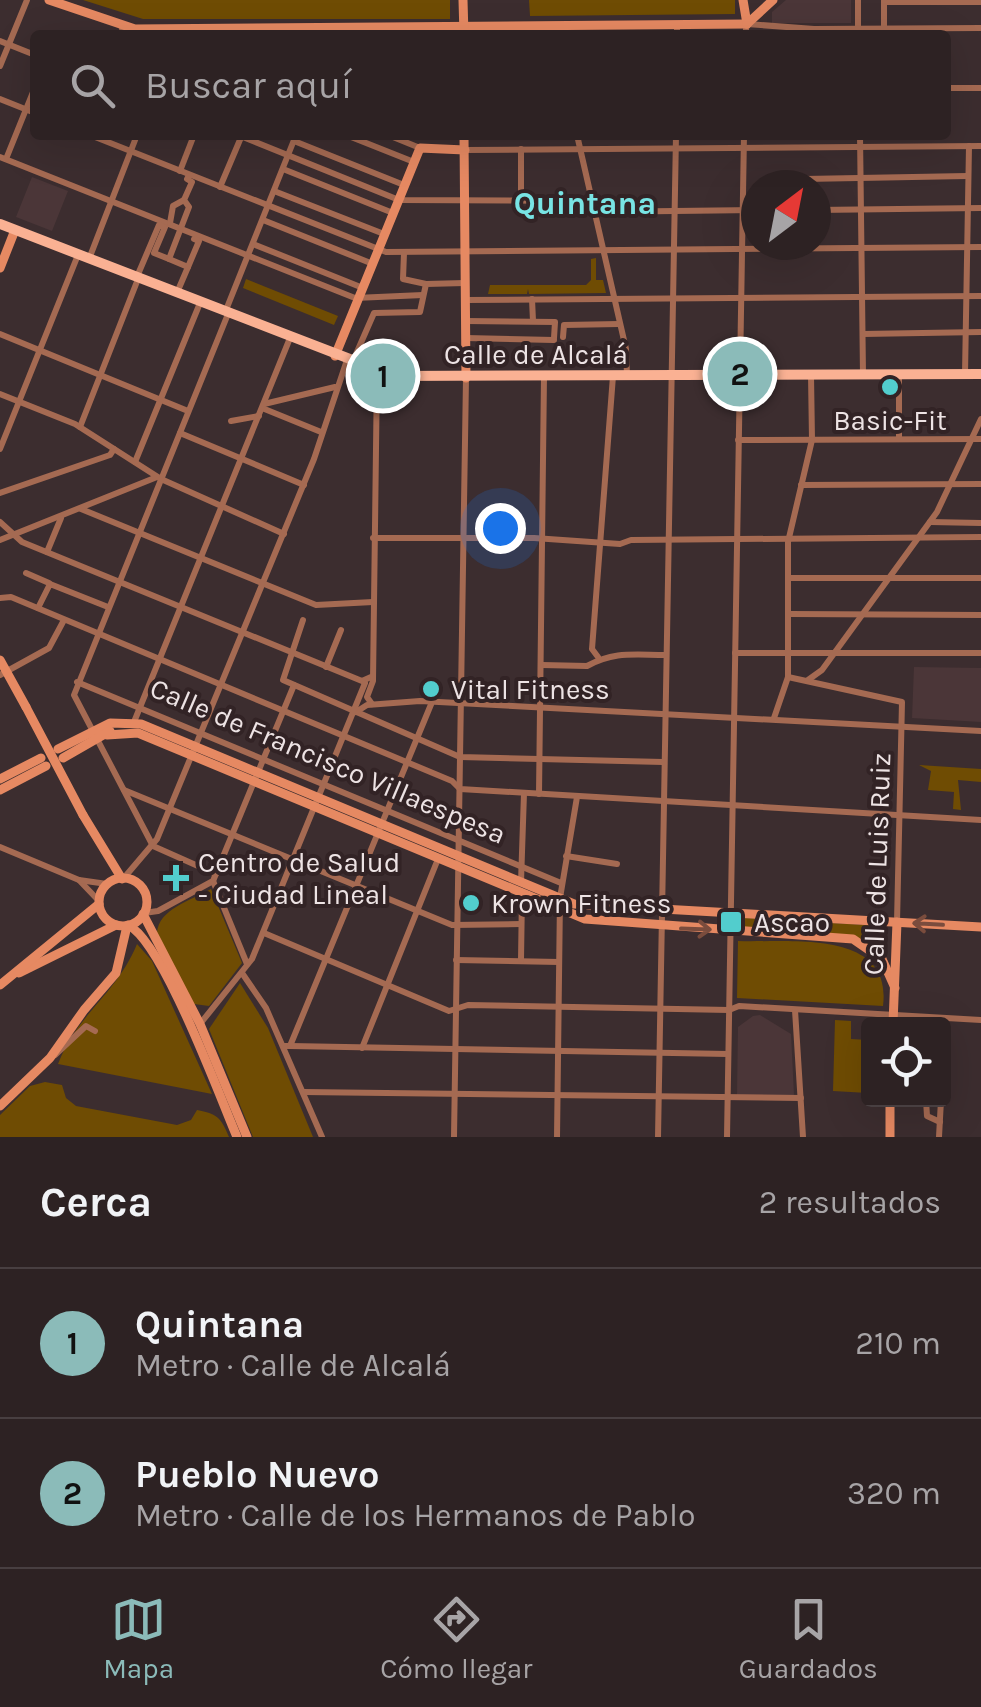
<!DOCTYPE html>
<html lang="es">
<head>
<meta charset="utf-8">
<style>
	:root { --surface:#2d2223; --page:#352a2b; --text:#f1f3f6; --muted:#a7a4a6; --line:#483f41; --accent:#8bbbb9 }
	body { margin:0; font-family:Karla,sans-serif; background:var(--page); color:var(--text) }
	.controls { position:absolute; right:30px; bottom:30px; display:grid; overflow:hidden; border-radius:10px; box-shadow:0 10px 40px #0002 }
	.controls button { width:90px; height:90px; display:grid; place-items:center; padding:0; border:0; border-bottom:2px solid var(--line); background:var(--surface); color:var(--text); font:50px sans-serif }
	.compass { position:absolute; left:741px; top:170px; width:90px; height:90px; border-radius:50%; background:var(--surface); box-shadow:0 10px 40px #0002; rotate:32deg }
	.you { position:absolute; left:500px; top:528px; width:35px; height:35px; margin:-25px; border:8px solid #fff; border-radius:50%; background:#1a73e8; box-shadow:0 0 0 15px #1a73e833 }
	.badge { display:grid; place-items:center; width:65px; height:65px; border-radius:50%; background:var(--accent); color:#111; font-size:32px; font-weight:700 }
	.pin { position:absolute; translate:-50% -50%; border:5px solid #fff; box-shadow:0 2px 10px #0006 }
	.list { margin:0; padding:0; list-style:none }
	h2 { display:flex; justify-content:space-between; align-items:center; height:130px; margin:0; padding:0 40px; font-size:42px }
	h2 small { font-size:32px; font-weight:400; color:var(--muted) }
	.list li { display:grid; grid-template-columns:65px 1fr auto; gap:30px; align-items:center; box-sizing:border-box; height:150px; padding:0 40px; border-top:2px solid var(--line) }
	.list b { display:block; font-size:38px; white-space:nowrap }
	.list p { margin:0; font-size:32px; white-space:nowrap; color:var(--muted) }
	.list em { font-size:32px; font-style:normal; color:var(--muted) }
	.icon { flex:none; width:55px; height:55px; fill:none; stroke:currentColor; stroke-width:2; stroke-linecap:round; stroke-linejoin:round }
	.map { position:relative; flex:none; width:981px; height:1137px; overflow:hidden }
	.search { position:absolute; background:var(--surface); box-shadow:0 10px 40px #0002; left:30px; right:30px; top:30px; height:110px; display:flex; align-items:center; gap:25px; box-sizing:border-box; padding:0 35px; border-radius:10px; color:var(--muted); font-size:38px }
	.sheet { height:430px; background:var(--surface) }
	nav { display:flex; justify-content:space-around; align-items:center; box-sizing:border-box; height:140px; border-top:2px solid var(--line); background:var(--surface); font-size:28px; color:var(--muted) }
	nav a { display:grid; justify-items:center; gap:5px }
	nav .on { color:var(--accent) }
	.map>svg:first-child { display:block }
</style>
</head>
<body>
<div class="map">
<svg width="981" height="1137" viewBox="0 0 981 1137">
	<rect width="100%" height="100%" fill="#3c2d2f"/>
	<!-- built -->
	<g fill="#4b3638">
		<path d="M786,0H851V23H772V12Z"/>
		<path d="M32,177L68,191L52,231L16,217Z"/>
		<path d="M914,667L981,668V722L912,718Z"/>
		<path d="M760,1015L791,1034L794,1095H737L738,1027L753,1016Z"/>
	</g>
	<!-- green -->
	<g fill="#6f4c03">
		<path d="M83,0H450V19H143Z"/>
		<path d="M529,0H735V14L530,16Z"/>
		<path d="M596,258V280H603L606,293L529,294L528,289L527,294H488L490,285H586L591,280V259Z"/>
		<path d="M246,279L338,316L334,325L243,288Z"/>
		<path d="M919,765L981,769V782L958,780L961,810L953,809L954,792L928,790L931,771Z"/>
		<path d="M211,889L242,963L209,1006L194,1004L157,933C158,909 192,900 211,889Z"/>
		<path d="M745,918L884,926L887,951L882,955L851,935L744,928Z"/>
		<path d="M738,941C788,943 893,928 883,1006L737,998Z"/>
		<path d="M137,944L152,961L212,1094L58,1064C77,1014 116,995 137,944Z"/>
		<path d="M240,983L268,1028L313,1137H253L209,1029Z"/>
		<path d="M835,1020L851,1021V1039L868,1040V1093L833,1091Z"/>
		<path d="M45,1082L62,1085L66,1098L76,1106L177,1125L191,1120L197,1110C217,1114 221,1117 229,1137H0V1115L30,1086Z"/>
	</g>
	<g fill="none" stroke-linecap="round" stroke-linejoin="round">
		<!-- street -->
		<g stroke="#a56a52" stroke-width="6">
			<path d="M858,0V35"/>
			<path d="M884,2H981"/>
			<path d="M122,28L136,35"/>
			<path d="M884,29V1"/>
			<path d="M677,35V24"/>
			<path d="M745,35L747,24L814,29L981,28"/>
			<path d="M0,41L35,55"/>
			<path d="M0,66L27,0"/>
			<path d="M946,88H981"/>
			<path d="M0,99L35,113"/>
			<path d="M90,135L386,252L981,247"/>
			<path d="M238,135L399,200L589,201"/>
			<path d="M346,135L414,162"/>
			<path d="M388,135L420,148"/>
			<path d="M577,135L626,349L627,375"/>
			<path d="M860,135L863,374"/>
			<path d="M294,141L404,185"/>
			<path d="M521,149V201"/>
			<path d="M465,150L981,146"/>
			<path d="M0,157L355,298L423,295"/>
			<path d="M6,159L35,87"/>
			<path d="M283,169L393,213"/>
			<path d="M180,171L194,135"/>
			<path d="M804,179L967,176"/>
			<path d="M220,187L242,135"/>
			<path d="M274,191L384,234"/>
			<path d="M816,210L981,208"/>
			<path d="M592,212L756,210"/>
			<path d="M263,220L373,264"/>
			<path d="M170,223L173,206L184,200"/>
			<path d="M165,227L154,253L169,259"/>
			<path d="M253,244L363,288"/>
			<path d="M404,253L403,279L426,284"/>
			<path d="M89,259L137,135"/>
			<path d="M188,267L199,241L194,239"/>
			<path d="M139,272L159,225L164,227"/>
			<path d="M179,288L188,267L169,259L189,207L184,200L192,182L187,179L189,175"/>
			<path d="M532,299L533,321"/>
			<path d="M466,300L981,296"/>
			<path d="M226,310L296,135"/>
			<path d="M466,321L555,322L554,338"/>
			<path d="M0,334L188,411"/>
			<path d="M863,334L981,332"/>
			<path d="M563,337L564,325L619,324"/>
			<path d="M466,338L554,340"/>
			<path d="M353,361L374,313L420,312L426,284L465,283"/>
			<path d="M965,374L969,146"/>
			<path d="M0,394L75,424L161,479L284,534"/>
			<path d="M264,404L335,387"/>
			<path d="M262,408L321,432"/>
			<path d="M231,421L259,416"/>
			<path d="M80,427L138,279"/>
			<path d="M180,433L304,485"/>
			<path d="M899,439V374"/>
			<path d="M738,440L981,439"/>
			<path d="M0,449L78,255"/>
			<path d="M135,462L200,303"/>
			<path d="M801,485L981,484"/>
			<path d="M0,493L110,455L114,449"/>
			<path d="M81,509L316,605L373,602"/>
			<path d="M0,522L22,542L362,681L371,677"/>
			<path d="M930,522L981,523"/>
			<path d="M373,538H534L620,544L631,540L981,537"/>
			<path d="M0,540L157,477"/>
			<path d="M47,552L61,518"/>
			<path d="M26,573L49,583"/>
			<path d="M788,578H981"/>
			<path d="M0,598L11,597L452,781L460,789L981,820"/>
			<path d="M38,608L50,584L108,607"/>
			<path d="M790,614L981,615"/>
			<path d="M303,620L283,680L460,757L663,762"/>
			<path d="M735,653H981"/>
			<path d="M598,657L592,649L613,376"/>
			<path d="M542,665L587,666C615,651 633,655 666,655"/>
			<path d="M326,667L341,630"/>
			<path d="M0,675L49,648L64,620"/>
			<path d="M788,677L902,702L897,922"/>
			<path d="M808,680L822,670L937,512L981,419"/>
			<path d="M77,682L561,883"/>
			<path d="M372,704L367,697L373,681L377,372"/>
			<path d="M356,712L367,705L420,701L981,731"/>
			<path d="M774,718L788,677V542L812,440L811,375"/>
			<path d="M134,722L290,338"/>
			<path d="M124,790L452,925L521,924"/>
			<path d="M539,794L544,376"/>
			<path d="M0,847L79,880L99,901"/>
			<path d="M566,856L617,864"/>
			<path d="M216,874L153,846L74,695L228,314"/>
			<path d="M123,879L157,839L314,459L347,360"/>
			<path d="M79,880L107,884"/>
			<path d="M213,881L247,964"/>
			<path d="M521,882L524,793"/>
			<path d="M144,913L158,911L213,881L294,685"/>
			<path d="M264,933L449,1011L468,1005L729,1010L739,1006L981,1020"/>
			<path d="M456,960L559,962"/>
			<path d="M521,960L522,894"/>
			<path d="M242,973L266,1008L322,1137"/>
			<path d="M795,1010L803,1137"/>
			<path d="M200,1024L252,959L365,683"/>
			<path d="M283,1046H290L432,702"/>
			<path d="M290,1046L728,1054"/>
			<path d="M362,1048L438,859"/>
			<path d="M55,1055L86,1026L95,1031"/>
			<path d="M303,1092L801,1098"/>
			<path d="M926,1100L927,1116L940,1122"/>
			<path d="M454,1137L466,378"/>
			<path d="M557,1137L560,898L577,797"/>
			<path d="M658,1137L676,135"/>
			<path d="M727,1137L744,135"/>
			<path d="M939,1137L941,1100"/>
		</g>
		<!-- secondary -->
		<g stroke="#e68962" stroke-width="9">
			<path d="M49,0L135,29L747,24"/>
			<path d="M463,0L464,35"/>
			<path d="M743,0L747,24"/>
			<path d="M747,24L773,0"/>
			<path d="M464,135L466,378"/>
			<path d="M0,268L15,230"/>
			<path d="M335,356L420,148L465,150"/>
			<path d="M0,660L26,707"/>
			<path d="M107,735L138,733L585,919L853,939L882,959L895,988"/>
			<path d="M58,749L110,723L141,724L574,904L981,927"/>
			<path d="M63,758L110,731"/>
			<path d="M0,779L41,758"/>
			<path d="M0,790L46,766"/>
			<path d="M83,815L122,879"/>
			<circle cx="123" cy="902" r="24"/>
			<path d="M143,914L200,1024L247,1137"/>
			<path d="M128,925C163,942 219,1095 237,1137"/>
			<path d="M19,973L116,925"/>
			<path d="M0,985L99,904"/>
			<path d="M893,1024L897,922"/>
			<path d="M0,1106L50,1058L84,1010L116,973L127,926"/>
			<path d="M890,1137V1100"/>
		</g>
		<!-- primary -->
		<path stroke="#fab193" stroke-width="10" d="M0,224L394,376L981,374"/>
		<!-- secondary-bridge -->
		<path stroke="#e68962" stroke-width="9" d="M26,707L83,815"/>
	</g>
	<!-- one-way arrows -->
	<defs><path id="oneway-shaft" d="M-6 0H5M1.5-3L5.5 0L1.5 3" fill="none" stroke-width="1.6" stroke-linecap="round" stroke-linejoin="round" transform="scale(2.5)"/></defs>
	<g stroke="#7a4c3d">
		<use href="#oneway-shaft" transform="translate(928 924) rotate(-177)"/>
		<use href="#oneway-shaft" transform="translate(696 929) rotate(2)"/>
	</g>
	<!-- markers -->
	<g fill="#52cdcd" stroke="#322325" stroke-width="4">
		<circle cx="890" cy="387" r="10"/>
		<circle cx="431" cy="689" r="10"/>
		<path d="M171 863h10v10h10v10h-10v10h-10v-10h-10v-10h10z"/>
		<circle cx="471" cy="903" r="10"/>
		<rect x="719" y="910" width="24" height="24" rx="5"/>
	</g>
	<g text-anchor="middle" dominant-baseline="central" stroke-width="8" stroke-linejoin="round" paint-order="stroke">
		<!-- street labels -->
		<g font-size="28" fill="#ede3e4" stroke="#322325">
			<text x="536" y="354">Calle de Alcalá</text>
			<text transform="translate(328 761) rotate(23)">Calle de Francisco Villaespesa</text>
			<text transform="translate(877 864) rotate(-88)">Calle de Luis Ruiz</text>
		</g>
		<!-- poi labels -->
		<g font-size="28" fill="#ede3e4" stroke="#322325" text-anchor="start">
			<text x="890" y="420" text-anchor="middle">Basic-Fit</text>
			<text x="451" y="689">Vital Fitness</text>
			<text x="198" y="862">Centro de Salud<tspan x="198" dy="32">- Ciudad Lineal</tspan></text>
			<text x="491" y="903">Krown Fitness</text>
			<text x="754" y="922">Ascao</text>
		</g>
		<!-- quarter labels -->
		<g font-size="32" font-weight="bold" fill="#78e4e4" stroke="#322325">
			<text x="585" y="203">Quintana</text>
		</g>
	</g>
</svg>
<div class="controls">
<button><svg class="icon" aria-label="locate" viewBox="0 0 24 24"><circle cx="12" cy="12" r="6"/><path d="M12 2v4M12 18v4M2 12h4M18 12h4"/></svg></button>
</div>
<svg class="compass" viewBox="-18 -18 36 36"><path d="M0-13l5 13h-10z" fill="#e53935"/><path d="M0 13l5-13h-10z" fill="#a7a4a6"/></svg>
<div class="you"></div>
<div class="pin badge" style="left:383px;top:376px">1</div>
<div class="pin badge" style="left:740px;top:374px">2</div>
<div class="search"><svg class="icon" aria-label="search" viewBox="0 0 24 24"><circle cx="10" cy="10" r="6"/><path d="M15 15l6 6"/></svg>Buscar aquí</div>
</div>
<section class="sheet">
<h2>Cerca<small>2 resultados</small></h2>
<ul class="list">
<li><span class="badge">1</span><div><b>Quintana</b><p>Metro · Calle de Alcalá</p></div><em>210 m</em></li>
<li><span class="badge">2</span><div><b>Pueblo Nuevo</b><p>Metro · Calle de los Hermanos de Pablo</p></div><em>320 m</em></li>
</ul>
</section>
<nav>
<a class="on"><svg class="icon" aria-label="map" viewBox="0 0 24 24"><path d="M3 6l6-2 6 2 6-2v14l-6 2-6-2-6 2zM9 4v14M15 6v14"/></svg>Mapa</a>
<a><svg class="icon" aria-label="directions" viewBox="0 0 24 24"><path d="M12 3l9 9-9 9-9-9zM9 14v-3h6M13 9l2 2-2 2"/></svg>Cómo llegar</a>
<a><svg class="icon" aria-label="saved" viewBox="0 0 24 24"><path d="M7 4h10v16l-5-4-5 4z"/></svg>Guardados</a>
</nav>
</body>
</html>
